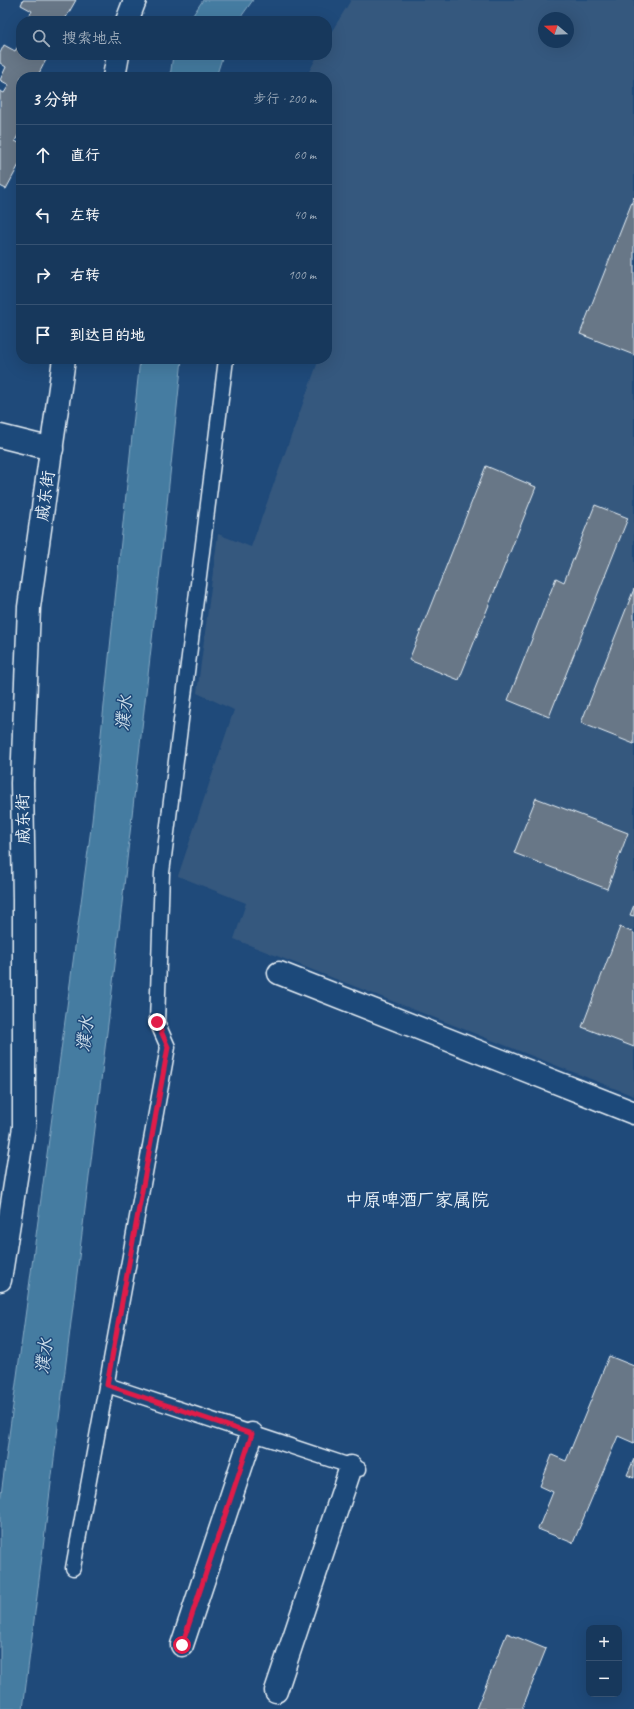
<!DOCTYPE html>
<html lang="zh">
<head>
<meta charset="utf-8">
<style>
	:root { --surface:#17385c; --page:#244365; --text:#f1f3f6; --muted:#9eacbb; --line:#365272 }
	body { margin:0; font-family:Caveat,"LXGW WenKai TC",sans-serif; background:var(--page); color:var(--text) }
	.controls { position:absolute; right:12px; bottom:12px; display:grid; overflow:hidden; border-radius:8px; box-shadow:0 4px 16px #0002 }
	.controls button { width:36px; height:36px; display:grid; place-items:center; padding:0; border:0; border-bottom:1px solid var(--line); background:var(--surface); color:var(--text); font:20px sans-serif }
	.compass { position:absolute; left:538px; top:12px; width:36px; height:36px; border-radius:50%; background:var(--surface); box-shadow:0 4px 16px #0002; rotate:289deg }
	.stop { position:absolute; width:12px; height:12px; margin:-9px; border:3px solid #e11d48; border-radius:50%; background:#fff }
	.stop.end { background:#e11d48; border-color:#fff; box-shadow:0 1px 4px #0008 }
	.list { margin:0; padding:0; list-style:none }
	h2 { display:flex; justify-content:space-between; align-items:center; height:52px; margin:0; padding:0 16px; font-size:17px }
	h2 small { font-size:13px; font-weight:400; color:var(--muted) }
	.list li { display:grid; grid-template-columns:26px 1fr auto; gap:12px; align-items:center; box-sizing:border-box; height:60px; padding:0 16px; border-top:1px solid var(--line) }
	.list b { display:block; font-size:15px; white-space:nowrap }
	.list em { font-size:13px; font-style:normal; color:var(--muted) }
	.icon { flex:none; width:22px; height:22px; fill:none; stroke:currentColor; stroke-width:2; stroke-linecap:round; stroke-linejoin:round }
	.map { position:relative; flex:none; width:634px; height:1709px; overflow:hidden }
	.search { position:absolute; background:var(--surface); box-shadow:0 4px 16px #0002; left:16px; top:16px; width:316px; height:44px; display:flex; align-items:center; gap:10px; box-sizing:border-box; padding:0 14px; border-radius:16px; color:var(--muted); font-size:15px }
	.panel { position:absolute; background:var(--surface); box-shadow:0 4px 16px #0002; left:16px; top:72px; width:316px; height:292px; border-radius:16px }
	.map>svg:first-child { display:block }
</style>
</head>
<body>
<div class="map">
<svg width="634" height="1709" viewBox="0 0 634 1709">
	<rect width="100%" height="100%" fill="#1f4a7a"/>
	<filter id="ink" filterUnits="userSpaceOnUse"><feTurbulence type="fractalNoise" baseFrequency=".025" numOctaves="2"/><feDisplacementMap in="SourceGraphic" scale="8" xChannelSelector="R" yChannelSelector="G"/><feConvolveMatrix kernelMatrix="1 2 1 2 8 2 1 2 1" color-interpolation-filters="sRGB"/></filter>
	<g filter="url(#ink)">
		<!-- built -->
		<path fill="#35587e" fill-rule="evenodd" d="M351,0H634V1096L234,939L246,903L178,876L234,710L197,693L218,534L251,547L319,359H327V77H306L318,55H327V39ZM544,18H568V42H544Z"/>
		<!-- water -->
		<g fill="#447ba1" stroke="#86aac4">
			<path d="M203,0H253L238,21H189Z"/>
			<path d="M173,55H223L216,77H170Z"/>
			<path d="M140,359H182L162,552L111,1000L23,1709H0V1502L92,821Z"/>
		</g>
		<!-- building -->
		<g fill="#677787" stroke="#e8f1f8">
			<path d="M23,0H76L64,21H26L32,11L21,5Z"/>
			<path d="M21,41V55L48,56L37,77H21V130L15,141L21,144V161L6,189L0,186V91L4,93L9,85L0,80L6,67L0,63V53L4,45L15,51Z"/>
			<path d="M634,197V355L580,334Z"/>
			<path d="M486,466L536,487L459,680L409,660Z"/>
			<path d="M595,505L628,518L549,717L508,700L556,578L564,582Z"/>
			<path d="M634,589V744L581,723Z"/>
			<path d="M536,798L628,833L607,889L514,853Z"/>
			<path d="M634,905V916L630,915Z"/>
			<path d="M620,927L634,933V1047L582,1027Z"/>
			<path d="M609,1356L634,1366V1443L618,1436L573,1543L538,1529L553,1492L540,1486L552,1455L566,1461Z"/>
			<path d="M634,1459V1478L627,1475Z"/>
			<path d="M507,1633L546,1649L522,1709H476Z"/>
		</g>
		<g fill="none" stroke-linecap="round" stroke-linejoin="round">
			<!-- lane casing -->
			<g stroke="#e8f1f8" stroke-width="17">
				<g id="lane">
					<path d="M107,1385L359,1469"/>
					<path d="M73,1568L168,1047L157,1022L162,873L226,359"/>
				</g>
			</g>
			<!-- street casing -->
			<g stroke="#e8f1f8" stroke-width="25">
				<g id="street">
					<path d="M127,21L135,0"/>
					<path d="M114,77L118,55"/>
					<path d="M0,436L52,449"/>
					<path d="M279,973L634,1113"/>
					<path d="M0,1280L24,1127V900L22,783L29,607L64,359"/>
					<path d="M182,1645L252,1434"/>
					<path d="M276,1691L351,1467"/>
				</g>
			</g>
			<!-- lane -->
			<use href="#lane" stroke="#1f4a7a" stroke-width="14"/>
			<!-- street -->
			<use href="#street" stroke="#1f4a7a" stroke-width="22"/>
		</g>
	</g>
	<g fill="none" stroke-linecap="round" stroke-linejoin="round" filter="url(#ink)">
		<!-- route -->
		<path stroke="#e11d48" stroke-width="5" d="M157,1022L168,1047L107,1385L252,1434L182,1645"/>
	</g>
	<g text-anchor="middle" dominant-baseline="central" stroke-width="3" stroke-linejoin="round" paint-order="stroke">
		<!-- street labels -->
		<g font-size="17" fill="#e8f1f8" stroke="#1f4a7a">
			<text transform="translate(45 496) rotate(-82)">戚东街</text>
			<text transform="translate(23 819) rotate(-91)">戚东街</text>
		</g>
		<!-- water labels -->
		<g font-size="18" font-style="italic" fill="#cfdfeb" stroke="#1f4a7a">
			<text transform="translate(124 713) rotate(-84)">濮水</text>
			<text transform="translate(85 1034) rotate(-83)">濮水</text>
			<text transform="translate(44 1356) rotate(-83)">濮水</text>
		</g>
		<!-- neighbourhood labels -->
		<g font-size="18" fill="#e8f1f8" stroke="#1f4a7a">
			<text x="417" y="1200">中原啤酒厂家属院</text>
		</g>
	</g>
</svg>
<div class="controls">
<button>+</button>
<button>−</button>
</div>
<svg class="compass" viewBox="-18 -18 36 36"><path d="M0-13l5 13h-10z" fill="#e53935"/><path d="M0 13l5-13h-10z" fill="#9eacbb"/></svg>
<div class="stop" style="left:182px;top:1645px"></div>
<div class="stop end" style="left:157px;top:1022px"></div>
<div class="search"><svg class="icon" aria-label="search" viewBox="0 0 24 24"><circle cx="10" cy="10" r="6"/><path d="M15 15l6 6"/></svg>搜索地点</div>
<section class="panel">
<h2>3 分钟<small>步行 · 200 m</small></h2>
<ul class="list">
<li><svg class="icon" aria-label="ahead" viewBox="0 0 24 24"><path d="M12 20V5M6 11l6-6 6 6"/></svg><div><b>直行</b></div><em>60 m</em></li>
<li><svg class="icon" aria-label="left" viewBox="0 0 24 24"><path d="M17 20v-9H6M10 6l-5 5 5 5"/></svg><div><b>左转</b></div><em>40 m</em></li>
<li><svg class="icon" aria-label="right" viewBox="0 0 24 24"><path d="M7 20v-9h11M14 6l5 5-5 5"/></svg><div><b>右转</b></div><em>100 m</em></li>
<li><svg class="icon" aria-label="arrive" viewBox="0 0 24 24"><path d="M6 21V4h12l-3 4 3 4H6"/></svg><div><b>到达目的地</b></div></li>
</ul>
</section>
</div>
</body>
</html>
